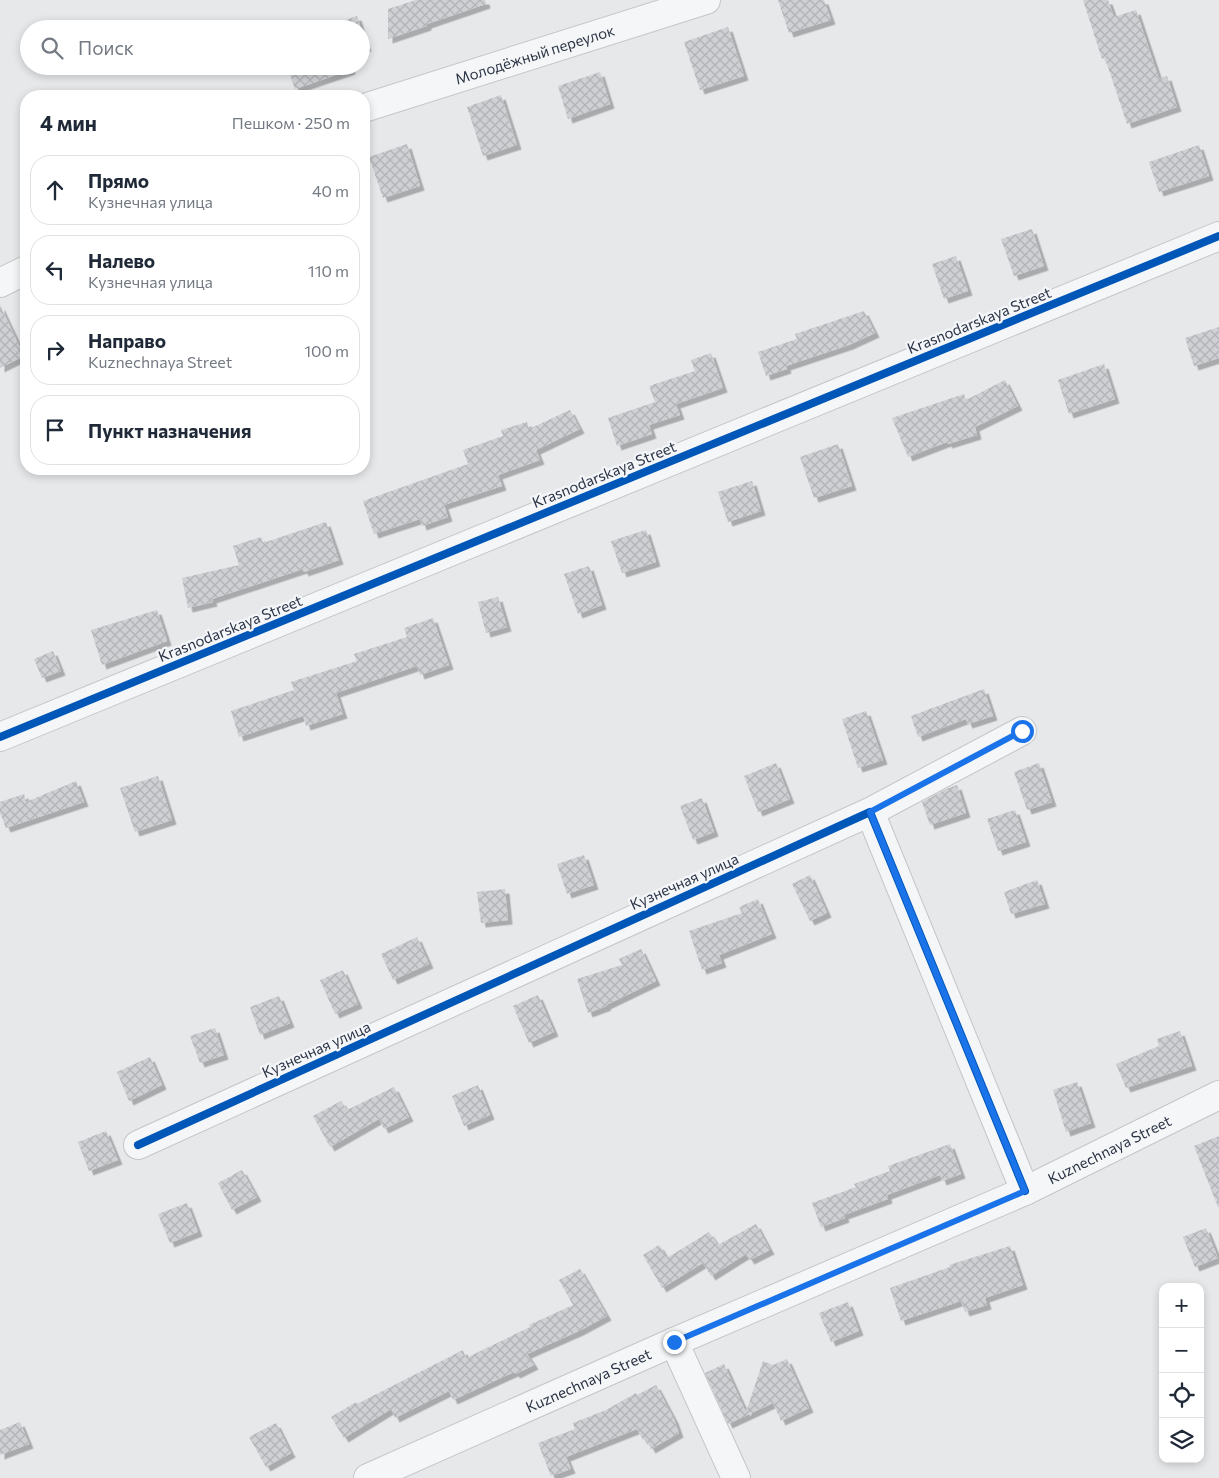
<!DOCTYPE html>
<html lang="ru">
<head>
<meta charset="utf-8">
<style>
	:root { --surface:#fff; --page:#f2f2f3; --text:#1f2937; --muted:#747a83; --line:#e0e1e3 }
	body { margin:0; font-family:Commissioner,sans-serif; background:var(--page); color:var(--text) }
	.controls { position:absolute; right:15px; bottom:15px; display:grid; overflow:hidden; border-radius:10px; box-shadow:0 2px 8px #0003 }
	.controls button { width:45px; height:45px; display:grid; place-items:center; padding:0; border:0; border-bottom:1px solid var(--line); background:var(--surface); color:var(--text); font:25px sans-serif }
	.stop { position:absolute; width:15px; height:15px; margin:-11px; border:4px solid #1a73e8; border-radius:50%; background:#fff }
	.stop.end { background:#1a73e8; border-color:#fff; box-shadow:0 1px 5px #0008 }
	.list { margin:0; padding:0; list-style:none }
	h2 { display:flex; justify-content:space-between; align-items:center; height:65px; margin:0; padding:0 20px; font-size:21px }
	h2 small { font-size:16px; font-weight:400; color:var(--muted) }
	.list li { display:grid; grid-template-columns:32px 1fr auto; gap:15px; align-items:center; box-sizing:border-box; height:70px; margin:0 10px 10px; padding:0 10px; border:1px solid var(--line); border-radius:20px }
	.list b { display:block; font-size:19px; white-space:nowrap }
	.list p { margin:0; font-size:16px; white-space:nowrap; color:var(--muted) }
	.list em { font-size:16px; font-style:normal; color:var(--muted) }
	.icon { flex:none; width:28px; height:28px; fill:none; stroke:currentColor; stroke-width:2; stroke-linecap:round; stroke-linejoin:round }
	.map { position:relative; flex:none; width:1219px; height:1478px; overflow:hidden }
	.search { position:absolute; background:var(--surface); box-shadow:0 2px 8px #0003; left:20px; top:20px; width:350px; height:55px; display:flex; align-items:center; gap:12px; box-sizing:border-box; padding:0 18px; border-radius:28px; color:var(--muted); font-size:19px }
	.panel { position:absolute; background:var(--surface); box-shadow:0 2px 8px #0003; left:20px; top:90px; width:350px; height:385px; border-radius:20px }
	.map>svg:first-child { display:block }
</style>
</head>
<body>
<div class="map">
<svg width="1219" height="1478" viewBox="0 0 1219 1478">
	<defs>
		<pattern id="building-cross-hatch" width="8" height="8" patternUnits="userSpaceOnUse" patternTransform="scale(1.25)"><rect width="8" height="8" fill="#ced0d3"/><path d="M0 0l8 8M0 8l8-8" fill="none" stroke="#b1b3b6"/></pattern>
		<filter id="shadow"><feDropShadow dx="4.5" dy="4.5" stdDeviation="0" flood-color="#0004"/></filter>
	</defs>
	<rect width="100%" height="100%" fill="#e6e8ea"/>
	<!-- building -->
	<g fill="url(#building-cross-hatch)" filter="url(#shadow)">
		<path d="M416,0H485L486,4L427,24V26L388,39V9Z"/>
		<path d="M778,0H824L831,20L789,33Z"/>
		<path d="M1083,0H1108L1114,17L1136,10L1159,79L1167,76L1177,107L1127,124L1105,58L1102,59Z"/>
		<path d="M357,16L361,29H319Z"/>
		<path d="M728,27L744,76L700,90L684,42Z"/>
		<path d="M361,30L367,47L361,48Z"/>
		<path d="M287,66H350L351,70L295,89Z"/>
		<path d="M600,72L610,104L568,119L558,86Z"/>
		<path d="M501,95L517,145L483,156L467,107Z"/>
		<path d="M407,144L420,186L383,198L369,157Z"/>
		<path d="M1199,145L1209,176L1159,192L1149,162Z"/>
		<path d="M1032,229L1044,266L1014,276L1001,239Z"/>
		<path d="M956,256L968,291L944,299L932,264Z"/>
		<path d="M0,305L24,356L0,368Z"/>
		<path d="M864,311L875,333L849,345L786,366L787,369L766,376L758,352L797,339L795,334Z"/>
		<path d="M1219,327V358L1194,366L1185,338Z"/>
		<path d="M711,353L723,388L676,404L680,415L649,425L652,434L617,446L608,418L655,402L649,386L695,371L691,360Z"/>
		<path d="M1104,364L1115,399L1069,414L1058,380Z"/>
		<path d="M1005,380L1018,406L975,427L977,435L948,444L947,442L908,457L892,418L964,394L966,400Z"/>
		<path d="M570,410L580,429L536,450L540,460L498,475L502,486L444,505L448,517L422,526L420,519L374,534L363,501L468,464L463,450L503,436L501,430L527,422L529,429Z"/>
		<path d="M838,444L852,486L814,498L800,457Z"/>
		<path d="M752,481L761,511L728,522L718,492Z"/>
		<path d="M326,522L339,560L304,572L303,569L212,599L213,602L188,608L182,578L239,565L233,546L261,537L263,543Z"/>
		<path d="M646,530L656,562L622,573L611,541Z"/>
		<path d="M589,566L602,605L578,614L564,574Z"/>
		<path d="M498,597L507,627L486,633L478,602Z"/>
		<path d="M157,610L167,641L102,665L91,630Z"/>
		<path d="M433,618L449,665L420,675L417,666L336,693L343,714L306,726L303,716L239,737L231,711L294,690L291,682L357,661L354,654L407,637L404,628Z"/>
		<path d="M53,651L61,671L42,678L34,659Z"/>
		<path d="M984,689L993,716L968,724L966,719L918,737L911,716Z"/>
		<path d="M866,711L883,760L858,768L842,719Z"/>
		<path d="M776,763L790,799L758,812L744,776Z"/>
		<path d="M1039,763L1052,802L1027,810L1014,772Z"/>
		<path d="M158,776L172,820L135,832L120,788Z"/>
		<path d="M76,781L84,802L6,828L0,813V802L24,794L26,802Z"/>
		<path d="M957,785L966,813L930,825L922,802L946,789Z"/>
		<path d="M702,798L714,832L693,840L680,806Z"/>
		<path d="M1015,810L1026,842L998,851L987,819Z"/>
		<path d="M584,855L594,885L567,894L557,864Z"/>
		<path d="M810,875L827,913L810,921L792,884Z"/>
		<path d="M1037,880L1045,904L1011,914L1004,892Z"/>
		<path d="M505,889L508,920L481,923L477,892Z"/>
		<path d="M758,899L772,934L719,955L722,963L702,970L689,931L742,913L739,907Z"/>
		<path d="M417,937L429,964L393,980L381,954Z"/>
		<path d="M641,949L656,981L606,1005L607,1006L588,1013L577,979L622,965L619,959Z"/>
		<path d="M343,970L358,1004L335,1014L320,980Z"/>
		<path d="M538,995L554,1032L529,1043L513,1006Z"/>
		<path d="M279,996L290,1023L260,1035L250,1007Z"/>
		<path d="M215,1028L224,1055L200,1063L190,1036Z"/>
		<path d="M1180,1031L1192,1066L1126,1088L1116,1064L1159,1046L1157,1039Z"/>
		<path d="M150,1057L162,1085L129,1101L117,1072Z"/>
		<path d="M1077,1082L1091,1123L1066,1132L1053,1090Z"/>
		<path d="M478,1085L490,1115L464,1126L452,1096Z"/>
		<path d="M394,1087L409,1117L384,1129L379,1119L330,1147L313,1116L341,1101L347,1110Z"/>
		<path d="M106,1131L118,1160L89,1171L78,1142Z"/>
		<path d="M1219,1136V1207H1218L1194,1146Z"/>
		<path d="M950,1144L961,1174L942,1181L940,1175L887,1195L888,1199L844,1215L845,1218L821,1227L812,1203L856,1187L854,1184L890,1171L888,1166Z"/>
		<path d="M242,1170L257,1197L232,1210L218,1183Z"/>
		<path d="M187,1203L198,1232L170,1243L158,1214Z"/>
		<path d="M756,1224L770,1250L750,1260L746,1254L711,1276L703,1263L662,1288L643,1255L659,1245L667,1258L709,1232L718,1245Z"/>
		<path d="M1206,1228L1218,1258L1195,1267L1183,1237Z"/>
		<path d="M1010,1246L1023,1285L985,1298L987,1305L965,1312L961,1301L901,1321L890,1288L950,1267L949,1265Z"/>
		<path d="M580,1269L607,1316L579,1331L527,1354L534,1365L516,1374L514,1372L453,1400L449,1391L395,1418L391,1409L344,1438L331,1417L356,1402L357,1404L463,1350L466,1358L530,1327L529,1325L573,1305L559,1280Z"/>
		<path d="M848,1302L859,1331L831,1342L819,1313Z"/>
		<path d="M787,1359L809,1408L781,1421L773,1403L728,1424L705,1373L724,1364L746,1412L763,1361L773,1365Z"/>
		<path d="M656,1385L674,1419L679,1433L651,1449L645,1438L643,1440L637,1429L566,1457L571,1469L551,1476L538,1443L575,1429L573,1423L606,1410L636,1393L637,1395Z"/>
		<path d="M20,1422L29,1444L0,1455V1430Z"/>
		<path d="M276,1423L291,1453L266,1467L249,1437Z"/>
	</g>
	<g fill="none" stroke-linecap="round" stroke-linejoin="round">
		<!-- minor casing -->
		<g stroke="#c4c6c8" stroke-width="30">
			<g id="minor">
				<path id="s1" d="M364,108L706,0"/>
				<path d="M0,283L26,270"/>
				<path d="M0,737L1219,236"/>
				<path d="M870,812L1022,731"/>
				<path d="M138,1145L870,812L1025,1191"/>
				<path d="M674,1342L736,1478"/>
				<path id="s2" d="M368,1478L674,1342L1025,1191L1219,1095"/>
			</g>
		</g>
		<!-- minor -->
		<use href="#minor" stroke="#f5f6f7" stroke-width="28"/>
		<!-- cycleway casing -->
		<g stroke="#f4f6f9" stroke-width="11">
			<g id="cycleway">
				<path d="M0,737L1219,236"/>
				<path d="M138,1145L870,812L1025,1191"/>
			</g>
		</g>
		<!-- cycleway -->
		<use href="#cycleway" stroke="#0057b8" stroke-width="8"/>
	</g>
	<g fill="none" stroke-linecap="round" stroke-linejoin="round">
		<!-- route -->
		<path stroke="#1a73e8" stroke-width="6" d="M674,1342L1025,1191L870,812L1022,731"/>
	</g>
	<g text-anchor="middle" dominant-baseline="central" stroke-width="4.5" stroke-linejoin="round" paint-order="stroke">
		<!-- street labels -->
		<g font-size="15" fill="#2b3445" stroke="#f4f6f9">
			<text stroke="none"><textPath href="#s1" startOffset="179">Молодёжный переулок</textPath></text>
			<text transform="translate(979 320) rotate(-22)">Krasnodarskaya Street</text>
			<text transform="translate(604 474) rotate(-22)">Krasnodarskaya Street</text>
			<text transform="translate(230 628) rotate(-22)">Krasnodarskaya Street</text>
			<text transform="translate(684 881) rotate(-24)">Кузнечная улица</text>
			<text transform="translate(316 1049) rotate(-24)">Кузнечная улица</text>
			<text stroke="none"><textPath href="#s2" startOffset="811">Kuznechnaya Street</textPath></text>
			<text stroke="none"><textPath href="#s2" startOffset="241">Kuznechnaya Street</textPath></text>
		</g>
	</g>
</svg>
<div class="controls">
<button>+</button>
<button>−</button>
<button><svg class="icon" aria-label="locate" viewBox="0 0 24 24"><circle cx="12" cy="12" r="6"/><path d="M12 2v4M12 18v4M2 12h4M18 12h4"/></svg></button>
<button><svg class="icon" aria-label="layers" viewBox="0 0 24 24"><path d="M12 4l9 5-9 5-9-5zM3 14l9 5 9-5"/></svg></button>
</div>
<div class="stop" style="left:1022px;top:731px"></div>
<div class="stop end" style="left:674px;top:1342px"></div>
<div class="search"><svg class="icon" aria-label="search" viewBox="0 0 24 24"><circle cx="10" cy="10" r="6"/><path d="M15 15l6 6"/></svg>Поиск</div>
<section class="panel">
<h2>4 мин<small>Пешком · 250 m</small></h2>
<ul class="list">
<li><svg class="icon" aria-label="ahead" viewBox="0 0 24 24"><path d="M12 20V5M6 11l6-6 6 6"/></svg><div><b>Прямо</b><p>Кузнечная улица</p></div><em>40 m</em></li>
<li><svg class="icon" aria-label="left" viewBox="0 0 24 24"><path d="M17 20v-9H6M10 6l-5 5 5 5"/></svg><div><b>Налево</b><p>Кузнечная улица</p></div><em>110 m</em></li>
<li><svg class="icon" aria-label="right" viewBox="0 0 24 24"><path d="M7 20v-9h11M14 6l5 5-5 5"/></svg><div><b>Направо</b><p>Kuznechnaya Street</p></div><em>100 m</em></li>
<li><svg class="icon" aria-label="arrive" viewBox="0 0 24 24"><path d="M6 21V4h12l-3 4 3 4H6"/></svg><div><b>Пункт назначения</b></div></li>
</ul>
</section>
</div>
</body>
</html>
